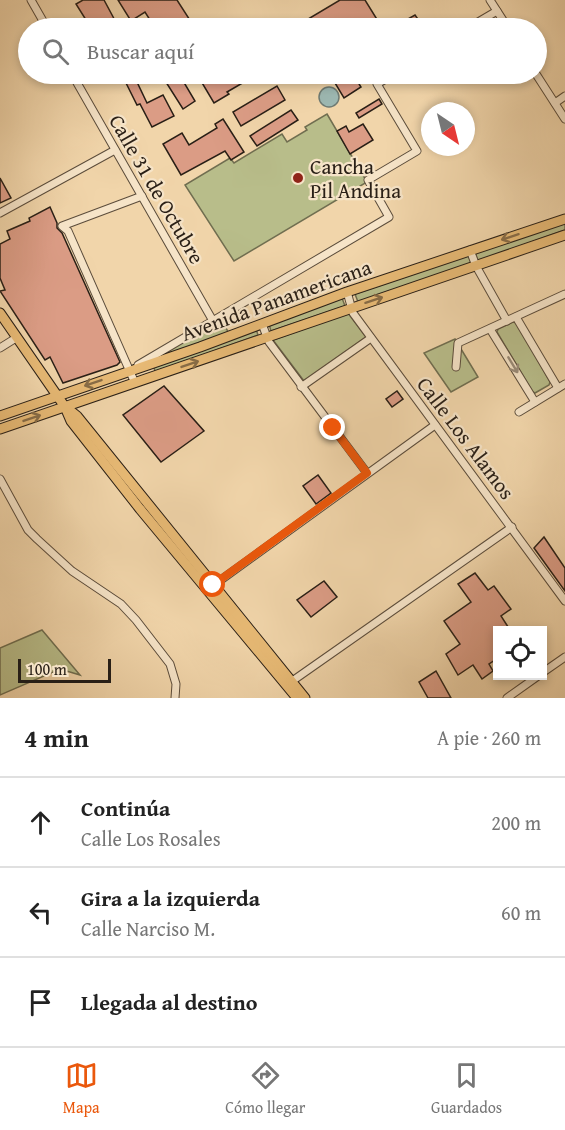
<!DOCTYPE html>
<html lang="es">
<head>
<meta charset="utf-8">
<style>
	:root { --surface:#fff; --page:#f6f6f6; --text:#222; --muted:#767676; --line:#e0e0e0; --accent:#ea580c }
	body { margin:0; font-family:"Gentium Book Plus",serif; background:var(--page); color:var(--text) }
	.controls { position:absolute; right:18px; bottom:18px; display:grid; overflow:hidden; border-radius:0px; box-shadow:0 3px 9px #0003 }
	.controls button { width:54px; height:54px; display:grid; place-items:center; padding:0; border:0; border-bottom:2px solid var(--line); background:var(--surface); color:var(--text); font:30px sans-serif }
	.compass { position:absolute; left:421px; top:102px; width:54px; height:54px; border-radius:50%; background:var(--surface); box-shadow:0 3px 9px #0003; rotate:145deg }
	.scale { position:absolute; left:18px; bottom:15px; width:93px; box-sizing:border-box; padding-left:6px; border:3px solid #291f16; border-top:0; font-size:16px; line-height:21px; white-space:nowrap; color:#291f16; -webkit-text-stroke:4px #f6e4c8; paint-order:stroke }
	.stop { position:absolute; width:18px; height:18px; margin:-14px; border:4px solid #ea580c; border-radius:50%; background:#fff }
	.stop.end { background:#ea580c; border-color:#fff; box-shadow:0 2px 6px #0008 }
	.list { margin:0; padding:0; list-style:none }
	h2 { display:flex; justify-content:space-between; align-items:center; height:78px; margin:0; padding:0 24px; font-size:26px }
	h2 small { font-size:20px; font-weight:400; color:var(--muted) }
	.list li { display:grid; grid-template-columns:39px 1fr auto; gap:18px; align-items:center; box-sizing:border-box; height:90px; padding:0 24px; border-top:2px solid var(--line) }
	.list b { display:block; font-size:22px; white-space:nowrap }
	.list p { margin:0; font-size:20px; white-space:nowrap; color:var(--muted) }
	.list em { font-size:20px; font-style:normal; color:var(--muted) }
	.icon { flex:none; width:33px; height:33px; fill:none; stroke:currentColor; stroke-width:2; stroke-linecap:round; stroke-linejoin:round }
	.map { position:relative; flex:none; width:565px; height:698px; overflow:hidden }
	.search { position:absolute; background:var(--surface); box-shadow:0 3px 9px #0003; left:18px; right:18px; top:18px; height:66px; display:flex; align-items:center; gap:15px; box-sizing:border-box; padding:0 21px; border-radius:33px; color:var(--muted); font-size:22px }
	.sheet { height:348px; background:var(--surface) }
	nav { display:flex; justify-content:space-around; align-items:center; box-sizing:border-box; height:84px; border-top:2px solid var(--line); background:var(--surface); font-size:16px; color:var(--muted) }
	nav a { display:grid; justify-items:center; gap:3px }
	nav .on { color:var(--accent) }
	.map>svg:first-child { display:block }
</style>
</head>
<body>
<div class="map">
<svg width="565" height="698" viewBox="0 0 565 698">
	<rect width="100%" height="100%" fill="#f1d5aa"/>
	<filter id="stains"><feTurbulence type="fractalNoise" baseFrequency=".00333" numOctaves="4"/><feColorMatrix values="0 0 0 0 .2 0 0 0 0 .09 0 0 0 0 .02 0 0 0 .5 -.17"/></filter>
	<radialGradient id="worn" r=".72"><stop offset=".6" stop-color="#630" stop-opacity="0"/><stop offset="1" stop-color="#630" stop-opacity=".3"/></radialGradient>
	<!-- green -->
	<g fill="#b8bd8a" stroke="#706e50" stroke-width="1.5">
		<path d="M327,114L367,182L234,261L185,185L230,158L234,163L282,134L287,142L307,130L305,127Z"/>
		<path d="M565,222V230L478,261L475,252Z"/>
		<path d="M468,255L471,263L358,302L355,294Z"/>
		<path d="M342,298L345,306L271,331L269,324Z"/>
		<path d="M348,313L366,337L304,381L273,340Z"/>
		<path d="M221,320L229,333L171,354L169,350Z"/>
		<path d="M513,322L517,323L550,382L549,385L535,393L532,391L497,332L498,329Z"/>
		<path d="M256,329L258,335L155,372L154,367Z"/>
		<path d="M455,339L478,377L451,392L424,353Z"/>
		<path d="M42,630L80,675L60,669L0,695V648Z"/>
	</g>
	<!-- water -->
	<circle fill="#9cb7b1" stroke="#6e7a73" stroke-width="1.5" cx="329" cy="97" r="10"/>
	<!-- building -->
	<g fill="#db9c85" stroke="#291f16" stroke-width="1.5">
		<path d="M83,0H104L119,28H91L76,4Z"/>
		<path d="M118,0H177L195,28H155L145,12L131,21Z"/>
		<path d="M340,0H365L378,21L365,28H293Z"/>
		<path d="M415,15L424,28H392Z"/>
		<path d="M118,74H151L137,82L147,103L163,95L174,116L152,127L140,104L137,105L124,79L122,80Z"/>
		<path d="M173,74H179L195,101L183,109L164,79Z"/>
		<path d="M202,74H258L227,92L229,94L214,103L198,76Z"/>
		<path d="M350,74H353L361,87L344,98L335,83Z"/>
		<path d="M277,86L285,100L241,126L233,112Z"/>
		<path d="M379,99L382,104L359,118L356,113Z"/>
		<path d="M291,110L298,120L257,146L250,136Z"/>
		<path d="M223,119L244,152L231,160L225,151L181,175L163,144L182,133L189,145L217,128L215,124Z"/>
		<path d="M363,124L373,140L350,154L337,131L346,126L349,132Z"/>
		<path d="M0,178L11,198L0,203Z"/>
		<path d="M50,207L57,223V228L62,233L120,362L117,365L63,383L50,357L45,360L0,291L5,290L0,278V244L10,239L7,231L30,221L29,218Z"/>
		<path d="M164,386L204,431L161,462L123,415Z"/>
		<path d="M397,391L403,399L392,407L386,399Z"/>
		<path d="M318,475L331,493L316,504L303,486Z"/>
		<path d="M544,537L565,568V591L534,548Z"/>
		<path d="M475,573L488,590L494,586L511,609L501,616L510,630H498V658L489,664L493,671L482,679L473,665L458,675L446,654L460,644L444,621L471,602L458,584Z"/>
		<path d="M324,581L337,597L311,617L297,600Z"/>
		<path d="M436,671L451,698H428L419,682Z"/>
	</g>
	<g fill="none" stroke-linecap="round" stroke-linejoin="round">
		<!-- minor casing -->
		<g stroke="#5b4c3b" stroke-width="9">
			<g id="minor">
				<path d="M31,0L47,28"/>
				<path d="M490,0L508,28"/>
				<path d="M468,28L497,11"/>
				<path d="M72,74L213,321"/>
				<path d="M536,74L565,119"/>
				<path d="M555,103L565,96"/>
				<path d="M0,213L115,150"/>
				<path d="M470,250L476,266L507,321"/>
				<path d="M347,292L353,313L565,601"/>
				<path d="M516,317L558,388"/>
				<path d="M262,324L269,342L367,473"/>
				<path d="M490,329L535,402"/>
				<path d="M0,348L16,338"/>
				<path d="M138,365L389,217L368,180L417,151L377,84L394,74"/>
				<path d="M456,367L458,343L565,294"/>
				<path d="M135,383L68,231L62,226L142,196"/>
				<path d="M301,387L371,338"/>
				<path d="M519,412L565,384"/>
				<path d="M0,479L28,530L37,539L72,571L121,604L136,620L170,664L176,684L175,698"/>
				<path d="M211,587L435,425"/>
				<path d="M542,673L565,657"/>
				<path d="M288,684L512,527"/>
				<path d="M507,698L538,676"/>
			</g>
		</g>
		<!-- major casing -->
		<g stroke="#291f16" stroke-width="11">
			<g id="major">
				<path d="M0,313L65,407L71,421L140,509L297,698"/>
				<path d="M67,408L77,416L305,698"/>
				<path d="M0,416L200,347L347,292L565,219"/>
				<path d="M0,429L565,235"/>
			</g>
		</g>
		<!-- minor -->
		<use href="#minor" stroke="#f6e4c8" stroke-width="7"/>
		<!-- major -->
		<use href="#major" stroke="#e8ba75" stroke-width="9"/>
	</g>
	<!-- one-way arrows -->
	<defs><path id="oneway-shaft" d="M-6 0H5M1.5-3L5.5 0L1.5 3" fill="none" stroke-width="1.6" stroke-linecap="round" stroke-linejoin="round" transform="scale(1.5)"/></defs>
	<g stroke="#886c46">
		<use href="#oneway-shaft" transform="translate(510 237) rotate(162)"/>
		<use href="#oneway-shaft" transform="translate(374 300) rotate(-18)"/>
		<use href="#oneway-shaft" transform="translate(190 364) rotate(-19)"/>
		<use href="#oneway-shaft" transform="translate(93 383) rotate(161)"/>
		<use href="#oneway-shaft" transform="translate(32 418) rotate(-19)"/>
	</g>
	<use stroke="#9a8b78" href="#oneway-shaft" transform="translate(513 365) rotate(59)"/>
	<g fill="none" stroke-linecap="round" stroke-linejoin="round">
		<!-- route -->
		<path stroke="#ea580c" stroke-width="8" d="M213,585L367,473L333,428"/>
	</g>
	<!-- markers -->
	<circle fill="#8f2418" stroke="#f6e4c8" stroke-width="2" cx="298" cy="178" r="6"/>
	<g text-anchor="middle" dominant-baseline="central" stroke-width="4.5" stroke-linejoin="round" paint-order="stroke">
		<!-- poi labels -->
		<g font-size="21" fill="#291f16" stroke="#f6e4c8" text-anchor="start">
			<text x="310" y="166">Cancha<tspan x="310" dy="24">Pil Andina</tspan></text>
		</g>
		<!-- street labels -->
		<g font-size="21" fill="#291f16" stroke="#f6e4c8">
			<text transform="translate(157 189) rotate(60)">Calle 31 de Octubre</text>
			<text transform="translate(276 300) rotate(-20)">Avenida Panamericana</text>
			<text transform="translate(466 438) rotate(53)">Calle Los Alamos</text>
		</g>
	</g>
	<rect width="100%" height="100%" filter="url(#stains)"/>
	<rect width="100%" height="100%" fill="url(#worn)"/>
</svg>
<div class="controls">
<button><svg class="icon" aria-label="locate" viewBox="0 0 24 24"><circle cx="12" cy="12" r="6"/><path d="M12 2v4M12 18v4M2 12h4M18 12h4"/></svg></button>
</div>
<svg class="compass" viewBox="-18 -18 36 36"><path d="M0-13l5 13h-10z" fill="#e53935"/><path d="M0 13l5-13h-10z" fill="#767676"/></svg>
<div class="scale">100 m</div>
<div class="stop" style="left:213px;top:585px"></div>
<div class="stop end" style="left:333px;top:428px"></div>
<div class="search"><svg class="icon" aria-label="search" viewBox="0 0 24 24"><circle cx="10" cy="10" r="6"/><path d="M15 15l6 6"/></svg>Buscar aquí</div>
</div>
<section class="sheet">
<h2>4 min<small>A pie · 260 m</small></h2>
<ul class="list">
<li><svg class="icon" aria-label="ahead" viewBox="0 0 24 24"><path d="M12 20V5M6 11l6-6 6 6"/></svg><div><b>Continúa</b><p>Calle Los Rosales</p></div><em>200 m</em></li>
<li><svg class="icon" aria-label="left" viewBox="0 0 24 24"><path d="M17 20v-9H6M10 6l-5 5 5 5"/></svg><div><b>Gira a la izquierda</b><p>Calle Narciso M.</p></div><em>60 m</em></li>
<li><svg class="icon" aria-label="arrive" viewBox="0 0 24 24"><path d="M6 21V4h12l-3 4 3 4H6"/></svg><div><b>Llegada al destino</b></div></li>
</ul>
</section>
<nav>
<a class="on"><svg class="icon" aria-label="map" viewBox="0 0 24 24"><path d="M3 6l6-2 6 2 6-2v14l-6 2-6-2-6 2zM9 4v14M15 6v14"/></svg>Mapa</a>
<a><svg class="icon" aria-label="directions" viewBox="0 0 24 24"><path d="M12 3l9 9-9 9-9-9zM9 14v-3h6M13 9l2 2-2 2"/></svg>Cómo llegar</a>
<a><svg class="icon" aria-label="saved" viewBox="0 0 24 24"><path d="M7 4h10v16l-5-4-5 4z"/></svg>Guardados</a>
</nav>
</body>
</html>
